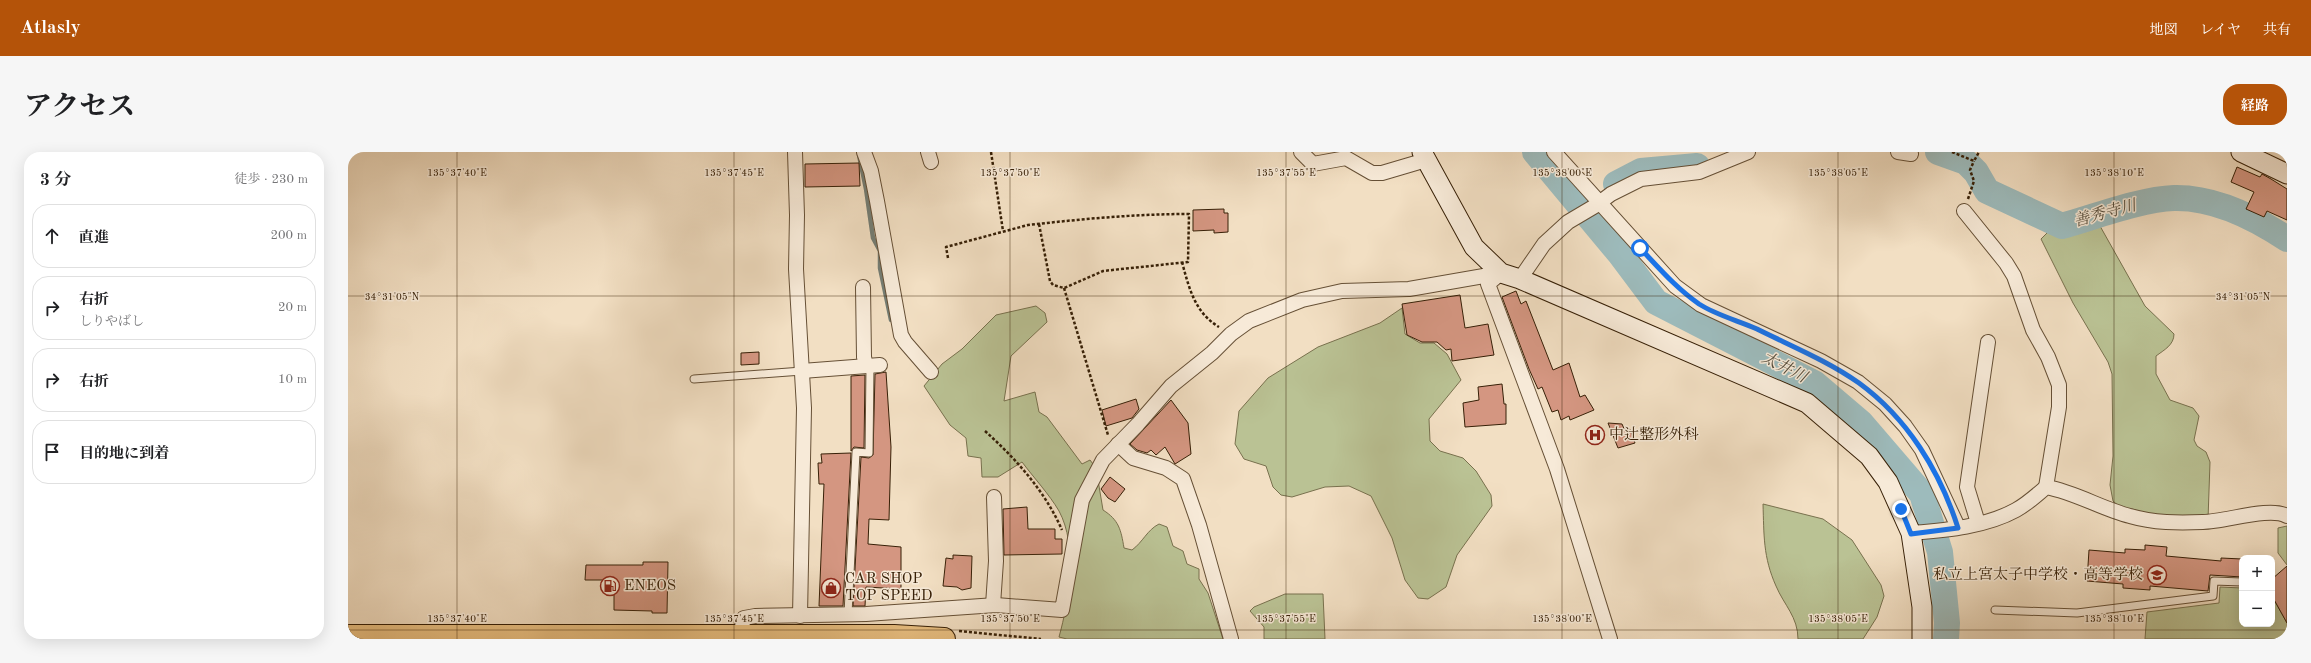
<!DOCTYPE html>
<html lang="ja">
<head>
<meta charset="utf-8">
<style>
	:root { --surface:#fff; --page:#f6f6f6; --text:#202124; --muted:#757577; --line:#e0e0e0; --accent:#b45309 }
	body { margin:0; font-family:"Old Standard TT","Noto Serif JP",serif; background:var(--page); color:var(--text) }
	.controls { position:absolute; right:12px; bottom:12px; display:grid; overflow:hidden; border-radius:8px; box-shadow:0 4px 16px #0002 }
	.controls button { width:36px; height:36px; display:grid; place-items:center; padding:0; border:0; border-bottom:1px solid var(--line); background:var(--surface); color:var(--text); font:20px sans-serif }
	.stop { position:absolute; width:12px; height:12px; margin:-9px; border:3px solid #1a73e8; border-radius:50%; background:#fff }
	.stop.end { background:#1a73e8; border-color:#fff; box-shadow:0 1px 4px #0008 }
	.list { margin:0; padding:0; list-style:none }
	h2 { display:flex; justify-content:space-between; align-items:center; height:52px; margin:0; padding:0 16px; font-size:17px }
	h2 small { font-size:13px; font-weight:400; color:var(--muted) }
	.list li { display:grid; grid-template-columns:26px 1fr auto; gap:12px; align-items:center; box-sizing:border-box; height:64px; margin:0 8px 8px; padding:0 8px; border:1px solid var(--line); border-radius:16px }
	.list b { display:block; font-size:15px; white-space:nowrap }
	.list p { margin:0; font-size:13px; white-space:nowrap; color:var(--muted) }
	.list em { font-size:13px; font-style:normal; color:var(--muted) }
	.icon { flex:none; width:22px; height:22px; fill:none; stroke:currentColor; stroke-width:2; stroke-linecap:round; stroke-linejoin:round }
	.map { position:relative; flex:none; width:1939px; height:487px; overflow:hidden; border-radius:16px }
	header { display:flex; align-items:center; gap:24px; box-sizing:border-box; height:56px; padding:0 20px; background:var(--accent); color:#fff }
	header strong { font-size:19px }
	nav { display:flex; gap:22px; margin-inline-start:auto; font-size:14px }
	.intro { display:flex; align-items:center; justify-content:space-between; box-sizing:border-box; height:96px; padding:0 24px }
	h1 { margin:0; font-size:28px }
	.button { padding:10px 18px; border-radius:16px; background:var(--accent); color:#fff; font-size:14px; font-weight:700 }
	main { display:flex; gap:24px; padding:0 24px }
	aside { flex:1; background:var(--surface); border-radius:16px; box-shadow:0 4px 16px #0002 }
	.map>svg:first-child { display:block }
</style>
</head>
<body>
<header>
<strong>Atlasly</strong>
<nav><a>地図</a><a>レイヤ</a><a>共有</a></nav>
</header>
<div class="intro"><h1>アクセス</h1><a class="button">経路</a></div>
<main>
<aside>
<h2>3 分<small>徒歩 · 230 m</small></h2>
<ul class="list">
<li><svg class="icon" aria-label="ahead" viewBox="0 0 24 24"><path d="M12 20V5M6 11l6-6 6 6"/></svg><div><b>直進</b></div><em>200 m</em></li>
<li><svg class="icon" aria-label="right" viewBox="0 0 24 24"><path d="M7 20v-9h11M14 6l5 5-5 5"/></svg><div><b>右折</b><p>しりやばし</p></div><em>20 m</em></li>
<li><svg class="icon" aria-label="right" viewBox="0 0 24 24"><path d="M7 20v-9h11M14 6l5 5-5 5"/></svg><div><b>右折</b></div><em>10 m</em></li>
<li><svg class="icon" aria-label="arrive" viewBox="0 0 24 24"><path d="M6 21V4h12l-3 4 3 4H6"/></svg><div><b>目的地に到着</b></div></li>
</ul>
</aside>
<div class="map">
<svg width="1939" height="487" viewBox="0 0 1939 487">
	<rect width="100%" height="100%" fill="#f2dfc3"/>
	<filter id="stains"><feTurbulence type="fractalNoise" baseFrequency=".005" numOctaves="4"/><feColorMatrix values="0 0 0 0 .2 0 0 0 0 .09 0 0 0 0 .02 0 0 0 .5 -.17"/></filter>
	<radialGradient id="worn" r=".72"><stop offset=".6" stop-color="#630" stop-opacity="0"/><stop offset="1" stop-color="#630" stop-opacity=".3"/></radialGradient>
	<!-- green -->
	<g fill="#bac294" stroke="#78714e">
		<path d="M1729,73L1752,74L1797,154L1826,182C1826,193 1816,198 1808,204V222L1822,248L1845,256L1851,264L1846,288L1849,294L1858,300L1862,310L1860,368L1857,373L1774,357L1765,349L1762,333L1765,304L1764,222L1760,210L1725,151L1693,87L1701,79Z"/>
		<path d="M688,154L697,161L699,170L663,204L656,249L687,240L691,260L699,265L734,312L742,308L748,316L755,358C771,368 773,378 776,396L784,398C795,390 799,378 811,372L819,375L825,394L835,399L839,412L851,417V427L860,441L875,487H719L711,485C721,449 730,394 711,359C701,342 686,326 674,310L650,325H634L633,306L620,304L618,286L602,273L576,234L594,212L614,197L648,163Z"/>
		<path d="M1054,156L1057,182L1072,191H1086L1099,202L1113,228L1081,267L1082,289L1092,299L1115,306L1128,319L1143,343L1144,354L1109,403L1098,435L1080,447L1070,446L1057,428L1044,386L1023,344L1001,334L977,335L944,345L933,343L925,335L918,314L896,307L887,292L891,259L920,226L970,195L1032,171Z"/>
		<path d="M1415,352L1475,367L1504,388L1533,433L1536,444L1529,465L1515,487H1450C1450,465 1436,453 1428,434C1415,405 1416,383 1415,352Z"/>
		<path d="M1939,374V413L1930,401V376Z"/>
		<path d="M1872,435L1894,436V472H1924V444L1939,471V487H1797L1799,460L1871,451Z"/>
		<path d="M937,442H975L977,487H916V475L902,459L906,455Z"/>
	</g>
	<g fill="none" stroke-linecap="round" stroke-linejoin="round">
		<!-- stream -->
		<path stroke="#747d74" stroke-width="4.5" d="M511,3L518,37L525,86L532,99V116L543,168"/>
		<!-- river -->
		<g stroke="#9dbbbc" stroke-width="26">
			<path d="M1187,0L1272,102L1308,150L1466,231L1513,271L1574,342L1592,400L1599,471L1598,487"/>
			<path d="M1590,0L1618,10L1628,20L1639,39L1714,74C1746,65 1794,47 1826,46C1867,45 1906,65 1939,87"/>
			<path d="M1268,32L1293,19L1349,14"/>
		</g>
	</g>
	<!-- building -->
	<g fill="#d49681" stroke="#372007">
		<path d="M511,11L512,34L457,35V12Z"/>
		<path d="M1889,15L1912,25L1914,22L1923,27L1939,37V68L1919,59L1916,65L1898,57L1906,40L1883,30Z"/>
		<path d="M876,57V61H880V80L866,81V78L845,79V58Z"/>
		<path d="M1168,139L1173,152L1178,149L1205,218L1221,211L1232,245L1237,243L1246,258L1222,268L1221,264L1213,268L1210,258L1204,260L1194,235L1190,237L1181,217L1154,145Z"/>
		<path d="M1112,143L1117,176L1140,172L1146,203L1104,209L1103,197L1098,198L1089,190H1074L1059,183L1054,152Z"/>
		<path d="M411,200V212L393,213V201Z"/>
		<path d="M538,220L543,295L541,368L521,367L520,392L553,395V437L518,435L517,454H505L513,305L521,306L525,303L527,222Z"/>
		<path d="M517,223L516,296L506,295L503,299V224Z"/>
		<path d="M1154,232L1156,252H1158V272L1117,275L1115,251L1131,248L1130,235Z"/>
		<path d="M788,247L791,257L784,266L758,274L754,258Z"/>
		<path d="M823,248L840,271L843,302L827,312L817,295L808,303L803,298L799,301L789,298L782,292Z"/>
		<path d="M1260,271L1274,272L1277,279L1282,277L1287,291L1270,296Z"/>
		<path d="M503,301L495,454H471L476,332H471L470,311H474L473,302Z"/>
		<path d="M762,325L777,337L767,350L760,346L753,337Z"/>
		<path d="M679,355L680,377H707V387H714V402L656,403L655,357Z"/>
		<path d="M1797,393L1819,395L1818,404L1873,409V406L1894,407V425L1862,423L1860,439L1802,434V438L1775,436V432L1739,429L1741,398L1777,401V397L1797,398Z"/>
		<path d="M605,403L624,404L623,436L614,438L609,435L595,434L598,406L605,407Z"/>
		<path d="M295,410H320L319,461H304V459L266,458V428H237L238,413H295Z"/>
		<path d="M1939,414V471L1924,444V427Z"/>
	</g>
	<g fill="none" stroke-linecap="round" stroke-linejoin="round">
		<!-- lane casing -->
		<g stroke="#665036" stroke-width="9">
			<g id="lane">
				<path d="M346,227L454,219"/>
				<path d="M1647,458L1729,461L1865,444L1866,429L1894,430"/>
				<path d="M500,462L508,300L521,301L522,214"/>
			</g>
		</g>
		<!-- street casing -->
		<g stroke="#665036" stroke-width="16">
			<g id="street">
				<path d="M447,0L449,63L448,117L456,256L452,464"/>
				<path d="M516,0L523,19L529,49L553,183L557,190L583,220"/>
				<path d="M580,0L583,10"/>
				<path d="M953,0L965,12L998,6L1024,21H1034L1078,8"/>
				<path d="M1206,0L1327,134L1353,153L1473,209L1510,230L1537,252L1557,274L1574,298L1610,375"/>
				<path d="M1550,0L1563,2"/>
				<path d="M1616,59L1658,111L1666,124L1685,178L1700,205L1711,233V255L1698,335"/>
				<path d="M1153,121L1140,132L1209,317L1262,487"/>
				<path d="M1172,127L1196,92L1220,70L1247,54L1263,42L1293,27L1351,20L1400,0"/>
				<path d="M515,135L516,205L518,214"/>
				<path d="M454,219L532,213"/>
				<path d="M770,292L785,306L818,316L835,327L851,373L883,487"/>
				<path d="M1630,371L1619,335L1640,190"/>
				<path d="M1563,381C1598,378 1637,375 1668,358C1679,352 1689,343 1698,335C1727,340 1754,357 1782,364C1806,371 1830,371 1855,370C1877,370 1922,354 1939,364"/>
				<path d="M645,453L648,409L646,345"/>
				<path d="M392,483L396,466L407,464L518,462L648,453L714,458L734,348L755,308L790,272L823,234L864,201L883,182L901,169L954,148L994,139L1061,137L1153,121"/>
			</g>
		</g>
		<!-- secondary casing -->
		<g stroke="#372007" stroke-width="21">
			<g id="secondary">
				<path d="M1074,0L1126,95L1153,121L1172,127L1459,251L1521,304L1540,330L1563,381L1574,455V487"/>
				<path d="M1893,0L1939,22"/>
			</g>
		</g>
		<!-- primary casing -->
		<g stroke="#372007" stroke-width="24">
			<path id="primary" d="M0,484H546L596,487"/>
		</g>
		<!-- path -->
		<g stroke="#372007" stroke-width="2.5" stroke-dasharray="3 2" stroke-linecap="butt">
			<path d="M643,0L655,79"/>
			<path d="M1604,0L1626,9L1631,0"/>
			<path d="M1620,47L1626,29L1622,18L1626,9"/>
			<path d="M600,106L598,95L680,73C734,67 787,62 841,62L840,110L755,119L716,136L705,133L702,129L691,72"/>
			<path d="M834,110C841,136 847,161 871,175"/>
			<path d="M716,136L760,283"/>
			<path d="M637,279C668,307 697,339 714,378"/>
			<path d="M611,479L693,487"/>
		</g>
		<!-- lane -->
		<use href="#lane" stroke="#f7ead8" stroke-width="7"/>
		<!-- street -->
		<use href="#street" stroke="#f7ead8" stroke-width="14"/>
		<!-- secondary -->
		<use href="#secondary" stroke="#f7ead8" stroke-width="19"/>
		<!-- primary -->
		<use href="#primary" stroke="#e9c082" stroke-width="22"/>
	</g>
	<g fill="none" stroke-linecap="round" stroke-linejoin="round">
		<!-- route -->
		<path stroke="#1a73e8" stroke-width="5" d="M1292,96C1311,116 1328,136 1351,152C1368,163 1391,169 1409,177C1443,194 1480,209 1511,231C1559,266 1592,319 1610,376L1563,382L1553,357"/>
	</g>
	<!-- ticks -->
	<path fill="none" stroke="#372007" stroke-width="1" stroke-opacity="0.45" d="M109,0V487M386,0V487M662,0V487M938,0V487M1214,0V487M1490,0V487M1766,0V487M0,144H1939M0,478H1939"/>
	<!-- icons -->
	<defs>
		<g id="hospital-ring" transform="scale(1)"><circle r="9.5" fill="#f7ead8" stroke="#8f2418" stroke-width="1.5"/><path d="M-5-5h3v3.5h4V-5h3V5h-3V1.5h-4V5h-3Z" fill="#8f2418"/></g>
		<g id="school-ring" transform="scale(1)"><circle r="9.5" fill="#f7ead8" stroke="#8f2418" stroke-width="1.5"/><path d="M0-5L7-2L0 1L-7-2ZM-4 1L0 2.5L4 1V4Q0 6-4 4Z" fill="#8f2418"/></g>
		<g id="fuel-ring" transform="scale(1)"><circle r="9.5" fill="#f7ead8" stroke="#8f2418" stroke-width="1.5"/><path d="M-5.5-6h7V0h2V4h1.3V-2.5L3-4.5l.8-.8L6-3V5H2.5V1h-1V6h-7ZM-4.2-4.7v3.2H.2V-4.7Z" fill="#8f2418"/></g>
		<g id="shop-ring" transform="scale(1)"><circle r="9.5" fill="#f7ead8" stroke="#8f2418" stroke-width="1.5"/><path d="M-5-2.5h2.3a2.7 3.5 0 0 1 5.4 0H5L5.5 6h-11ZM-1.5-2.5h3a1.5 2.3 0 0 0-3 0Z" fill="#8f2418"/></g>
	</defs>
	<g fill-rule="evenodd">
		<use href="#hospital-ring" x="1247" y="283"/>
		<use href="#school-ring" x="1809" y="423"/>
		<use href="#fuel-ring" x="262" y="434"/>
		<use href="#shop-ring" x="483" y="436"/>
	</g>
	<g text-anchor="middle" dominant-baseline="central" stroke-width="3" stroke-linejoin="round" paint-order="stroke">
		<!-- poi labels -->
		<g font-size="15" fill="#372007" stroke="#f7ead8" text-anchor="start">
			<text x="1261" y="283">中辻整形外科</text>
			<text x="1795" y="423" text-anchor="end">私立上宮太子中学校・高等学校</text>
			<text x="497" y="427">CAR SHOP<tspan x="497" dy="17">TOP SPEED</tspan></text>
			<text x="276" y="434">ENEOS</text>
		</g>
		<!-- water labels -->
		<g font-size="16" font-style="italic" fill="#564e3d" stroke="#f7ead8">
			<text transform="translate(1757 62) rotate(-15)">善秀寺川</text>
			<text transform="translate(1436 216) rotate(27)">太井川</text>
		</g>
	</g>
	<g font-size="10" text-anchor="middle" fill="#372007" stroke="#f7ead8" stroke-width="3" stroke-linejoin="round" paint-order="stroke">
		<text x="109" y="24">135°37'40"E</text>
		<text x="386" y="24">135°37'45"E</text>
		<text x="662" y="24">135°37'50"E</text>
		<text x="938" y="24">135°37'55"E</text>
		<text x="1214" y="24">135°38'00"E</text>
		<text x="1490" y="24">135°38'05"E</text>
		<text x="1766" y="24">135°38'10"E</text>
		<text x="44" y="148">34°31'05"N</text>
		<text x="1895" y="148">34°31'05"N</text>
		<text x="109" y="470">135°37'40"E</text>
		<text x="386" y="470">135°37'45"E</text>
		<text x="662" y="470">135°37'50"E</text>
		<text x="938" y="470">135°37'55"E</text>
		<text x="1214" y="470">135°38'00"E</text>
		<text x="1490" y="470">135°38'05"E</text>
		<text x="1766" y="470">135°38'10"E</text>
	</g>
	<rect width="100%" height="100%" filter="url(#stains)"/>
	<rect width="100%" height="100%" fill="url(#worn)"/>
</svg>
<div class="controls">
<button>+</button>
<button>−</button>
</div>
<div class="stop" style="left:1292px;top:96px"></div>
<div class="stop end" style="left:1553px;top:357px"></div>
</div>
</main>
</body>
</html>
